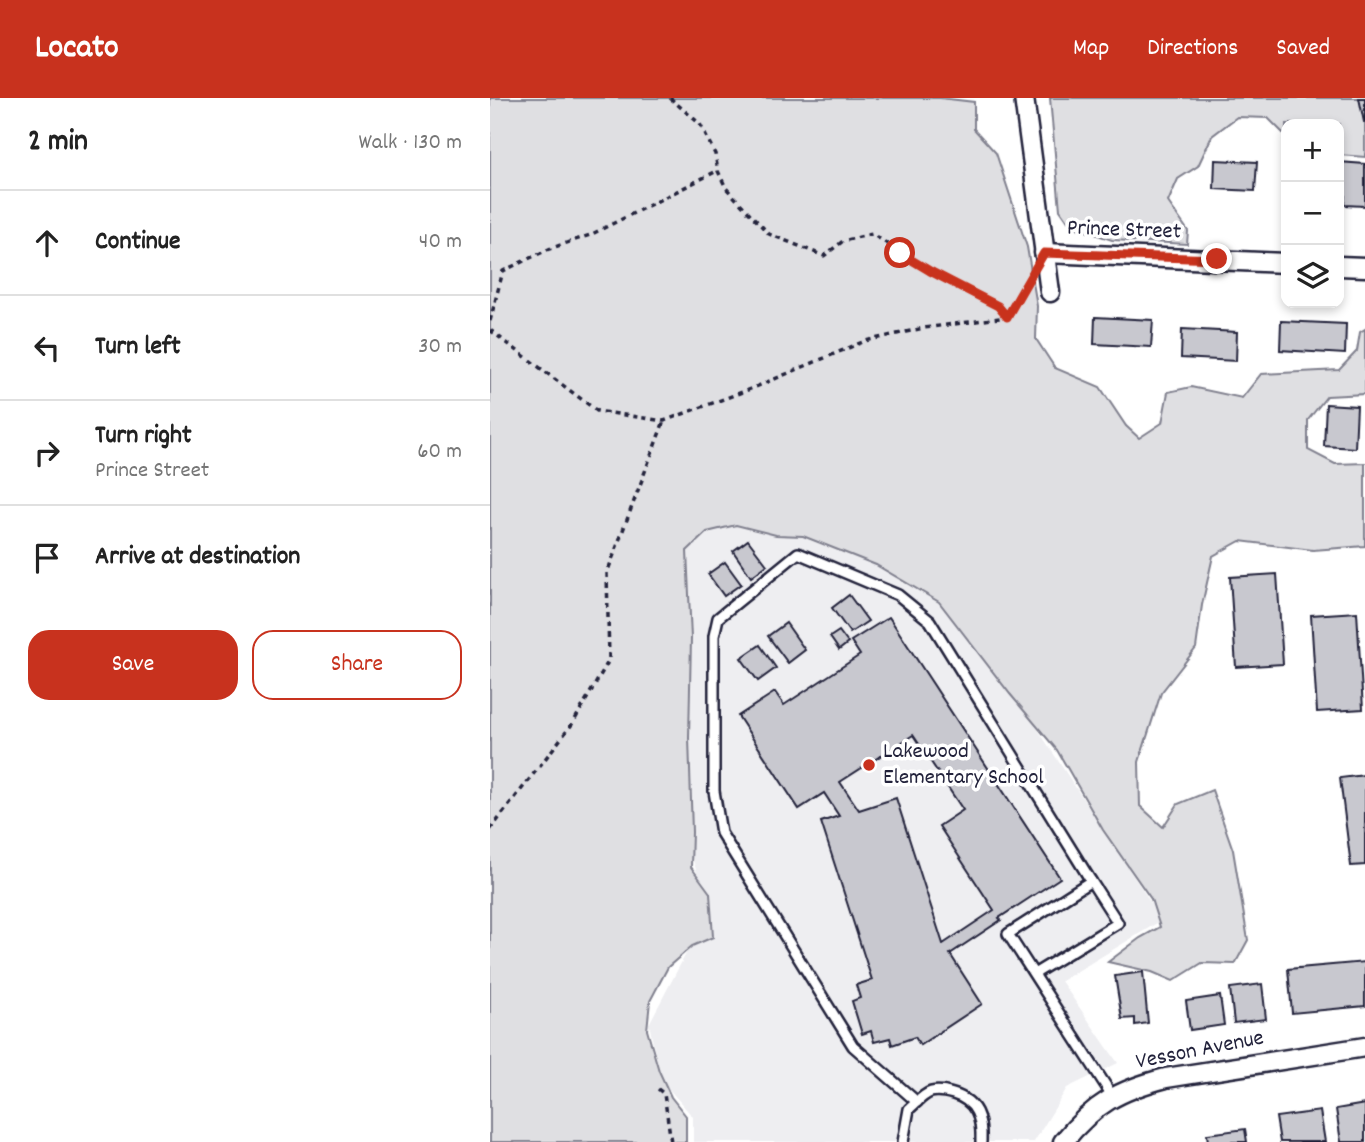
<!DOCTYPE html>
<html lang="en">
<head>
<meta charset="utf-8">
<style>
	:root { --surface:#fff; --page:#f2f2f2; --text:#222; --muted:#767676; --line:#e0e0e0; --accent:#c8321e }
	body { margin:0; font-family:Dekko,sans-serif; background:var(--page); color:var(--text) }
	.controls { position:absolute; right:21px; top:21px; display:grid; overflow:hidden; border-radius:14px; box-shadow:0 4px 10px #0003 }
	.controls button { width:63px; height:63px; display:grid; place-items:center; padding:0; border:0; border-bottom:2px solid var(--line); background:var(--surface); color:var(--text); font:35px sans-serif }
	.stop { position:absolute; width:21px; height:21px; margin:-16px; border:5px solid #c8321e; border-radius:50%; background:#fff }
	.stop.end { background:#c8321e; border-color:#fff; box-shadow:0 2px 7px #0008 }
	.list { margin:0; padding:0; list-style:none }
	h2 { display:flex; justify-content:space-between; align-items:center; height:91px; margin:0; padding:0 28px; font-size:30px }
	h2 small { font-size:23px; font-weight:400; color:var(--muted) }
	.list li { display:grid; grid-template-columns:46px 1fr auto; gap:21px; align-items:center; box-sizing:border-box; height:105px; padding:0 28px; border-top:2px solid var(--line) }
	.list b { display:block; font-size:26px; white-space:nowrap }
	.list p { margin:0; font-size:23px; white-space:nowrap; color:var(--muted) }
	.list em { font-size:23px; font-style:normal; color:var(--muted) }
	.actions { display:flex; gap:14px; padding:21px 28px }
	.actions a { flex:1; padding:16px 0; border:2px solid var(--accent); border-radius:21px; text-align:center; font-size:24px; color:var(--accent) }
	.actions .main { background:var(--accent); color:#fff }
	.icon { flex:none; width:38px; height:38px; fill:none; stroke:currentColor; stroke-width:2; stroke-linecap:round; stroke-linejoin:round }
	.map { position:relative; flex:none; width:875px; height:1044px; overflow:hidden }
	header { display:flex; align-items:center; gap:42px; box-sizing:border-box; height:98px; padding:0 35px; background:var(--accent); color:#fff }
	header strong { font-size:33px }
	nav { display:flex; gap:38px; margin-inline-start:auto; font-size:24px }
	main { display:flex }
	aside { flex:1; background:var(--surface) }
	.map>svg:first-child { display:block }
</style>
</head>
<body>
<header>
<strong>Locato</strong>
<nav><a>Map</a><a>Directions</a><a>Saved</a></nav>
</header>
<main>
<aside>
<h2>2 min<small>Walk · 130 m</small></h2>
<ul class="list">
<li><svg class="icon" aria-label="ahead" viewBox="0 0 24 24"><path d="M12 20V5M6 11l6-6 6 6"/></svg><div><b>Continue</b></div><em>40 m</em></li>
<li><svg class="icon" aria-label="left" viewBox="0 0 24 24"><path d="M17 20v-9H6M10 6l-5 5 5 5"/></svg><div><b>Turn left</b></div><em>30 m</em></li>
<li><svg class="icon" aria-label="right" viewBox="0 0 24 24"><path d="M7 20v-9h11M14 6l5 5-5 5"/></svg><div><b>Turn right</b><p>Prince Street</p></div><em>60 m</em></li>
<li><svg class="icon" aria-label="arrive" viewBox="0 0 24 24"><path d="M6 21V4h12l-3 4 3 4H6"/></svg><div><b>Arrive at destination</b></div></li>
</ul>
<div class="actions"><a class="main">Save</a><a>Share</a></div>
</aside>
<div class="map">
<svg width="875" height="1044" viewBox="0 0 875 1044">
	<rect width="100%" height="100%" fill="#fff"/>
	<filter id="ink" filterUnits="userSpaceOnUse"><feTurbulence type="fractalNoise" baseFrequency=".0143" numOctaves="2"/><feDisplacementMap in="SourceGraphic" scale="14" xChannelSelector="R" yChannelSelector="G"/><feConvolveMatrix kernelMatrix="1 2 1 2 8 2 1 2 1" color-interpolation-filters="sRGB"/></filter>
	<g filter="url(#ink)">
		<!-- built -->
		<path fill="#eeeef1" d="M248,398L464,503L672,822L571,883L628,965L577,990L544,1044H203V1019L171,982L159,926L219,812L191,725L193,436Z"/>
		<!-- green -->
		<g fill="#dfdfe2" stroke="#80808e" stroke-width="2">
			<path d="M0,0H450L484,4V31L506,55L537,149L547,208L546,241L565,270L610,289L636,328L649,340L672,325L678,294L701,289L752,300L771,276L849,272L867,253L870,234L875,231V296L837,298L818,322V352L845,366L875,365V448L823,452L750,443L723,458L712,507L706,550L671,595L649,664L650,708L673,729L688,706L722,692L743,752L758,842L745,866L712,865L683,883L662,874L618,864L650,840L670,829L661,801L613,732L567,652L520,596L449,504L386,467L313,438L286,437L246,427L217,434L197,453L201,540L199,640L202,734L201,769L220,795L223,839L202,848L178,869L160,903L157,932L169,973L181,999L196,1018V1044H0Z"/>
			<path d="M560,0H875V59L849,57V26H796V38L778,20L747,19L722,38L708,68L688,81L678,104L698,133L697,146L622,142L581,128L570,112Z"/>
		</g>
		<!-- building -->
		<g fill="#c8c8cf" stroke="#22223b" stroke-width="2" fill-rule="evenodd">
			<path d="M869,0H875V24H874Z"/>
			<path d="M725,62L767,64L765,93L724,91Z"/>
			<path d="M849,64L875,66V108L854,107L855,94L849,93Z"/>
			<path d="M605,219L663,222L661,249L604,246Z"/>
			<path d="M791,223L856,226L855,256L790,252Z"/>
			<path d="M692,231L747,234L746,263L691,260Z"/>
			<path d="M836,306L867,308L865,350L834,348Z"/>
			<path d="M258,442L277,467L261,479L243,453Z"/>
			<path d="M235,464L251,486L234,498L218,476Z"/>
			<path d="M787,476L793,566L746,569L740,479Z"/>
			<path d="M359,497L378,523L360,535L342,510Z"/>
			<path d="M867,514L873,611L827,614L821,517Z"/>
			<path d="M399,519L570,780L509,820L511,822L460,856L492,906L430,947L425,939L402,947L400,940L384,944L381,933L372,936L362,903L370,900L366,887L382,882L331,724L349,718L334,695L309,711L248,618L285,594L294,607L370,557L361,543ZM423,637L473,712L449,728L504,812L453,846L406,700L369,712L350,684Z"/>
			<path d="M296,525L315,552L298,565L278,538Z"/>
			<path d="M349,533L358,545L349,552L340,539Z"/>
			<path d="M270,547L286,570L268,583L251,560Z"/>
			<path d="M875,677V767L861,768L850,680Z"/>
			<path d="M875,864V908L802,915L798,871Z"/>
			<path d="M653,874L658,925L645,927V920L632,921L625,878Z"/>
			<path d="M772,886L776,921L744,925L740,890Z"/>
			<path d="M730,898L734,927L700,932L696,903Z"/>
			<path d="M875,1006V1044H851L846,1011Z"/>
			<path d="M830,1013L835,1044H790L786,1019Z"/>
			<path d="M755,1031L757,1044H718L717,1036Z"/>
		</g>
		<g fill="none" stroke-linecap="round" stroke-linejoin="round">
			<!-- lane casing -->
			<g stroke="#22223b" stroke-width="14">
				<g id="lane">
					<path d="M544,876L628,825L601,783L518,836L623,999"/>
					<path d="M427,1004L363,948L231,735L224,693V538L228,520L308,455L408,497L440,523L601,783"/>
					<path d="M413,1044L419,1011C426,1005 434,996 441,994C449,992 456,994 463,996C487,1003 492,1021 491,1044"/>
				</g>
			</g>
			<!-- street casing -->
			<g stroke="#22223b" stroke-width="23">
				<g id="street">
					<path d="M534,0L560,194"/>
					<path d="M554,155L796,165"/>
					<path d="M849,168L875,169"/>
					<path d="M573,1044C604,1006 629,992 676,980L875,949"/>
				</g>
			</g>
			<!-- path -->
			<g stroke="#22223b" stroke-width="3.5" stroke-dasharray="5 5" stroke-linecap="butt">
				<path d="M180,0L210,26L225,56L228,73L236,90L279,136L334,158L353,143L382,136L440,173L508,208L517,219L540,179"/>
				<path d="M0,223L13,173L59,151L100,137L227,73"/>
				<path d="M0,232L107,313L174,323L263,290L375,243L434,230L517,219"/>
				<path d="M0,732L83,625L119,562L117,475L174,323"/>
				<path d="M168,991L174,996L181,1044"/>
			</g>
			<!-- lane -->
			<use href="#lane" stroke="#fff" stroke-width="9"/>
			<!-- street -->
			<use href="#street" stroke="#fff" stroke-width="18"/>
		</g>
	</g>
	<g fill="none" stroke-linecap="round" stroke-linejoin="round" filter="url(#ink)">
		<!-- route -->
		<path stroke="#c8321e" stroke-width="9" d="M410,155L440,173L508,208L517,219L554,155L727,161"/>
	</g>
	<!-- markers -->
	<circle fill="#c8321e" stroke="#fff" stroke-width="2.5" cx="379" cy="667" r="7"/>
	<g text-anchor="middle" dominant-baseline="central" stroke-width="7" stroke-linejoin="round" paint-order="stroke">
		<!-- street labels -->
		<g font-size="23" fill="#22223b" stroke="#fff">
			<text transform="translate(634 133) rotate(2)">Prince Street</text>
			<text transform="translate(710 953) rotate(-11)">Vesson Avenue</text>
		</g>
		<!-- poi labels -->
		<g font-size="23" fill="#22223b" stroke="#fff" text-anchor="start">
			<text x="393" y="654">Lakewood<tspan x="393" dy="26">Elementary School</tspan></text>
		</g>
	</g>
</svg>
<div class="controls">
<button>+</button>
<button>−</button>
<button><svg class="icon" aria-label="layers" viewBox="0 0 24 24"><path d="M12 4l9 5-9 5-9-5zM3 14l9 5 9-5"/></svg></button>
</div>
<div class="stop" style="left:410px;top:155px"></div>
<div class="stop end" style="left:727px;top:161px"></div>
</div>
</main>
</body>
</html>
